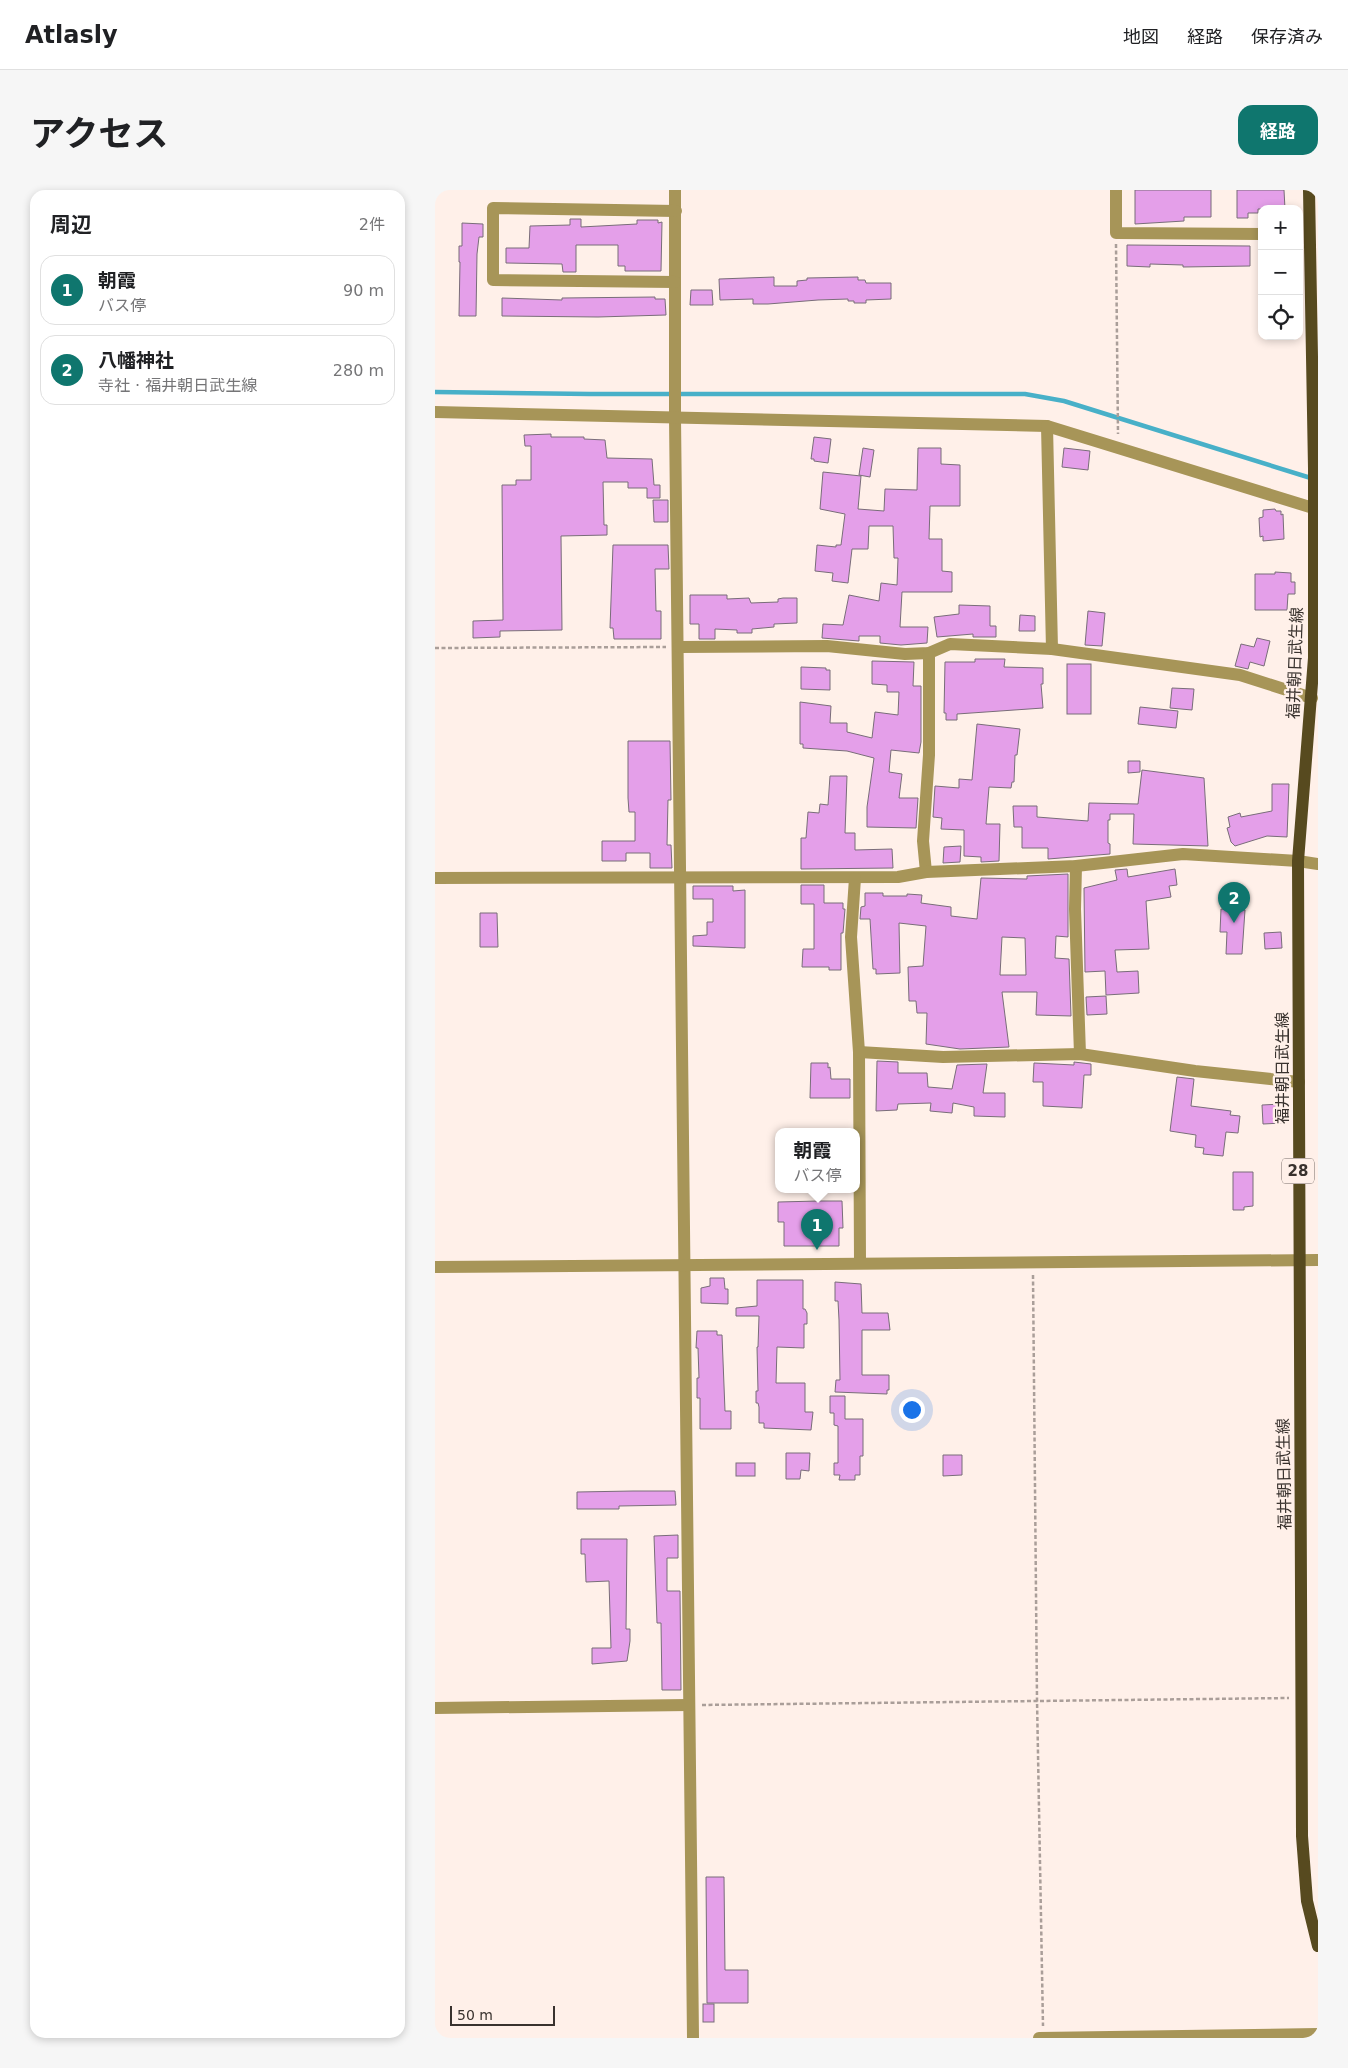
<!DOCTYPE html>
<html lang="ja">
<head>
<meta charset="utf-8">
<style>
	:root { --surface:#fff; --page:#f6f6f6; --text:#202124; --muted:#757577; --line:#e0e0e0; --accent:#0f766e }
	body { margin:0; font-family:"DejaVu Sans","Noto Sans JP",sans-serif; background:var(--page); color:var(--text) }
	.controls { position:absolute; right:15px; top:15px; display:grid; overflow:hidden; border-radius:10px; box-shadow:0 2px 8px #0003 }
	.controls button { width:45px; height:45px; display:grid; place-items:center; padding:0; border:0; border-bottom:1px solid var(--line); background:var(--surface); color:var(--text); font:25px sans-serif }
	.scale { position:absolute; left:15px; bottom:12px; width:105px; box-sizing:border-box; padding-left:5px; border:2px solid #39322e; border-top:0; font-size:14px; line-height:18px; white-space:nowrap; color:#39322e; -webkit-text-stroke:4px #fff0e9; paint-order:stroke }
	.you { position:absolute; left:476px; top:1219px; width:18px; height:18px; margin:-12px; border:4px solid #fff; border-radius:50%; background:#1a73e8; box-shadow:0 0 0 8px #1a73e833 }
	.badge { display:grid; place-items:center; width:32px; height:32px; border-radius:50%; background:var(--accent); color:#fff; font-size:16px; font-weight:700 }
	.pin { position:absolute; translate:-50% -41px; filter:drop-shadow(0 1px 2px #0008) }
	.pin::after { content:''; position:absolute; top:26px; width:18px; height:15px; background:inherit; clip-path:polygon(0 0,100% 0,50% 100%) }
	.popup { position:absolute; left:340px; top:938px; width:85px; height:65px; box-sizing:border-box; display:grid; place-content:center; border-radius:10px; background:var(--surface); filter:drop-shadow(0 1px 4px #0005); font-size:16px; white-space:nowrap; color:var(--muted) }
	.popup b { font-size:19px; color:var(--text) }
	.popup::after { content:''; position:absolute; left:50%; top:100%; margin-left:-10px; border:10px solid transparent; border-top-color:var(--surface) }
	.list { margin:0; padding:0; list-style:none }
	h2 { display:flex; justify-content:space-between; align-items:center; height:65px; margin:0; padding:0 20px; font-size:21px }
	h2 small { font-size:16px; font-weight:400; color:var(--muted) }
	.list li { display:grid; grid-template-columns:32px 1fr auto; gap:15px; align-items:center; box-sizing:border-box; height:70px; margin:0 10px 10px; padding:0 10px; border:1px solid var(--line); border-radius:15px }
	.list b { display:block; font-size:19px; white-space:nowrap }
	.list p { margin:0; font-size:16px; white-space:nowrap; color:var(--muted) }
	.list em { font-size:16px; font-style:normal; color:var(--muted) }
	.icon { flex:none; width:28px; height:28px; fill:none; stroke:currentColor; stroke-width:2; stroke-linecap:round; stroke-linejoin:round }
	.map { position:relative; flex:none; width:883px; height:1848px; overflow:hidden; border-radius:15px }
	header { display:flex; align-items:center; gap:30px; box-sizing:border-box; height:70px; padding:0 25px; background:var(--surface); border-bottom:1px solid var(--line) }
	header strong { font-size:24px }
	nav { display:flex; gap:28px; margin-inline-start:auto; font-size:18px }
	.intro { display:flex; align-items:center; justify-content:space-between; box-sizing:border-box; height:120px; padding:0 30px }
	h1 { margin:0; font-size:35px }
	.button { padding:12px 22px; border-radius:15px; background:var(--accent); color:#fff; font-size:18px; font-weight:700 }
	main { display:flex; gap:30px; padding:0 30px }
	aside { flex:1; background:var(--surface); border-radius:15px; box-shadow:0 2px 8px #0003 }
	.map>svg:first-child { display:block }
</style>
</head>
<body>
<header>
<strong>Atlasly</strong>
<nav><a>地図</a><a>経路</a><a>保存済み</a></nav>
</header>
<div class="intro"><h1>アクセス</h1><a class="button">経路</a></div>
<main>
<aside>
<h2>周辺<small>2件</small></h2>
<ul class="list">
<li><span class="badge">1</span><div><b>朝霞</b><p>バス停</p></div><em>90 m</em></li>
<li><span class="badge">2</span><div><b>八幡神社</b><p>寺社 · 福井朝日武生線</p></div><em>280 m</em></li>
</ul>
</aside>
<div class="map">
<svg width="883" height="1848" viewBox="0 0 883 1848">
	<rect width="100%" height="100%" fill="#fff0e9"/>
	<g fill="none" stroke-linecap="round" stroke-linejoin="round">
		<!-- stream -->
		<path stroke="#48b0c8" stroke-width="4.5" d="M0,202L155,204H590L629,211L879,289"/>
	</g>
	<!-- building -->
	<g fill="#e49fe9" stroke="#796d79" fill-rule="evenodd">
		<path d="M700,0H776V27H749V31L700,34Z"/>
		<path d="M802,0H849L850,19H823V23H813V28H802Z"/>
		<path d="M135,29H146V37L202,34V30H223V33L227,32L226,81H190V76H183V55H141V82H128L127,74L71,73V58H94L95,36L135,35Z"/>
		<path d="M27,33L48,34V47H44L42,64L41,126H24L25,72H24V56H27Z"/>
		<path d="M692,55L815,56V76L748,77V75L715,74V77L692,76Z"/>
		<path d="M339,87V96H362V91L372,90V88L423,87V90H430L431,93H456V109L431,110V113H419V111H413V109L383,110L333,114H318V109L285,110L284,89Z"/>
		<path d="M256,100H277L278,115H255Z"/>
		<path d="M220,107V109H230L231,125L163,127L67,126V108L127,110V108Z"/>
		<path d="M116,244V247H149V249L170,250L172,268L217,269L219,295H225V308H212V298H193V292H168L169,335H172V345L126,346L127,440L65,441V447L38,448V431L68,430L67,295H81V290H96V256H90L89,245Z"/>
		<path d="M379,247L396,249L393,273L379,271V269H376Z"/>
		<path d="M428,258L439,260L435,287L424,285Z"/>
		<path d="M483,258H506V274L525,275V316H495L494,349H507V381L517,382V402H467L465,437H493L492,453L466,455L445,453V446H424V451L387,448L388,434L408,435L414,405L444,411L446,393L462,395L463,368H459L458,336H434L433,359H417L413,393L397,391L398,383L380,381L382,355L401,357V355H406L410,324L385,319L388,282L426,286L423,319L449,321L450,299L482,300Z"/>
		<path d="M629,258L655,261L653,280L627,277Z"/>
		<path d="M218,310H233V332H219Z"/>
		<path d="M840,319L841,321H846V325L848,324L849,349L828,351V346L825,347L824,328L828,327V320Z"/>
		<path d="M178,355H233L234,379H220L221,421H226V449H179L178,438H175Z"/>
		<path d="M840,382L856,383V392H860V404H853L852,420H820V384H840Z"/>
		<path d="M255,405H292V409L314,408L316,413L343,412V409L348,408H362V433L339,434V437L317,439V443H302V440L280,439V449H264V434H255Z"/>
		<path d="M524,415L555,416V436H561V447H538V444L502,447L499,427L524,424Z"/>
		<path d="M653,421L670,423L667,456L650,455Z"/>
		<path d="M585,425L600,426V441H584Z"/>
		<path d="M822,448L835,451L829,476L815,472L813,479L800,476L806,454L819,457Z"/>
		<path d="M540,469H570L569,477L608,478V494H606L608,518L522,524V530H511V523H509L510,472H540Z"/>
		<path d="M437,471L479,472L478,496H486V552L484,563L456,560L454,582L467,584L464,608H483L481,638L432,637V617L439,568L412,561L368,558V554H365V512L396,516L395,533H412V542L437,548L440,522L463,525L464,502H452V495L437,494Z"/>
		<rect x="632" y="474" width="24" height="50"/>
		<path d="M366,477L391,478V480H395V500L366,499Z"/>
		<path d="M737,498L759,499L757,520L735,518Z"/>
		<path d="M705,517L743,521L741,538L703,534Z"/>
		<path d="M542,534L585,539L582,565H580L579,592H577L576,598L554,597L551,634H565L564,671L546,672V667L529,666V640L506,639L507,628L498,627L500,596L524,598V589L537,590Z"/>
		<path d="M193,551H235L236,610H233L232,655H236L237,678H215V663H191V671H167V651H200V622H194L193,608Z"/>
		<path d="M693,571H705V582L693,583Z"/>
		<path d="M707,580L769,588L773,656L698,654L699,624H675V630H673V653L675,654V664L613,669V658H587V637H579L578,616H602V627L653,631L654,613L703,614Z"/>
		<path d="M395,586H412L410,643H420V660L457,659L458,678L366,679V648H371L373,622L384,623L385,614L393,615Z"/>
		<path d="M837,594H854L852,647L832,646L800,656L796,652L792,638L795,637L793,627L805,623L806,627L837,621Z"/>
		<path d="M526,656L525,672L508,673L509,657Z"/>
		<path d="M692,679L693,687L740,679L742,695L734,696L736,707L711,711L714,759L680,760L682,782L703,781L704,803L671,805L670,781L650,782L649,698L682,690L680,680Z"/>
		<path d="M633,684V747L621,746L620,768L634,769L636,826L601,825L602,802H567L574,857L525,859L491,854L492,823H482L481,811H474L473,777L488,776L491,736L464,733L465,783L441,784V779H438L435,729H425L426,717L430,716V703H448V706H472V704L487,705L486,713L516,717V726L542,729L546,688L592,689V686ZM567,747L590,748L591,785H565Z"/>
		<path d="M366,695H389V713H408V719H410L408,743H406V780H394V777H367L368,759H379V714H366Z"/>
		<path d="M258,696H298V701L310,700V758L258,756V746L272,745V732H278V709H258Z"/>
		<path d="M786,719L810,720L807,764H791L792,742H785Z"/>
		<path d="M45,723H62L63,757H45Z"/>
		<path d="M846,742L847,758L830,759L829,743Z"/>
		<path d="M671,806L672,824L652,825L651,807Z"/>
		<path d="M442,871L463,872V883H492L493,897L517,899L522,875L552,874L548,903H570V927L539,926V917L518,913L517,923L495,921L496,913L463,914L462,920L441,921Z"/>
		<path d="M639,872L656,874V885H649L647,918L608,916V892H598L599,873L639,875Z"/>
		<path d="M376,873H393V878L395,877L396,889H415V908H375Z"/>
		<path d="M742,887L759,889L756,916L796,921L795,925L805,926L803,943L791,942L788,966L768,964L769,958L760,957L761,945L735,941Z"/>
		<path d="M847,914L848,933L828,934L827,915Z"/>
		<path d="M798,982H818V1016L809,1017V1020H798Z"/>
		<path d="M384,1011H407L408,1038H404V1056H349V1032H343V1012Z"/>
		<path d="M275,1088H289L290,1099H293V1114L266,1113V1098L275,1096Z"/>
		<path d="M322,1090H368V1119H370L372,1123V1134H369V1158L342,1157L341,1193H370V1222H378L376,1240L329,1238V1233H324V1217L323,1213H321V1201H323L322,1157H323L324,1126H301V1118L322,1116Z"/>
		<path d="M400,1092L426,1094L427,1123H453L455,1140H427V1185H454V1200H452V1204L400,1202L401,1190H405L404,1130L403,1111H400Z"/>
		<path d="M262,1141H282V1145H287L290,1221H296V1239H265V1208H262V1188H264L263,1158H261Z"/>
		<path d="M395,1206H410V1229H428V1266H425V1285H420V1290H404L405,1285H399V1273H403V1236L399,1235V1223H395Z"/>
		<path d="M351,1263H375L374,1281L366,1280L365,1289H351Z"/>
		<path d="M508,1265H527V1285L508,1286Z"/>
		<rect x="301" y="1273" width="19" height="13"/>
		<path d="M198,1301H240L241,1315L184,1316V1319H142V1302Z"/>
		<path d="M243,1345V1368H232V1401H245L246,1500H227L226,1433H222L219,1346Z"/>
		<path d="M146,1349H192L191,1439H195V1451L192,1471L157,1474V1458H176L174,1391L151,1392L150,1364H146Z"/>
		<path d="M271,1687H289L290,1780H313V1813H272Z"/>
		<rect x="268" y="1814" width="11" height="18"/>
	</g>
	<g fill="none" stroke-linecap="round" stroke-linejoin="round">
		<!-- path -->
		<g stroke="#aa9e99" stroke-width="2.5" stroke-dasharray="4 2.5" stroke-linecap="butt">
			<path d="M681,54L683,244"/>
			<path d="M0,458L231,457"/>
			<path d="M598,1085L602,1509L608,1836"/>
			<path d="M267,1515L854,1508"/>
		</g>
		<!-- minor -->
		<g stroke="#a79558" stroke-width="12">
			<path d="M240,0V228L258,1848"/>
			<path d="M681,0V43L827,44"/>
			<path d="M240,92L58,90V18L241,21"/>
			<path d="M0,222L612,236L878,318"/>
			<path d="M612,236L617,459"/>
			<path d="M244,457L392,456L470,464L494,463L515,454L617,459L805,485L877,508"/>
			<path d="M641,676L640,719L645,864"/>
			<path d="M491,682L488,651L494,565V463"/>
			<path d="M0,688L463,687L491,682L641,676L748,664L863,671L883,674"/>
			<path d="M420,688L416,747L424,862L425,1072"/>
			<path d="M424,862L508,867L645,864L760,881L864,892"/>
			<path d="M0,1077L883,1070"/>
			<path d="M0,1518L254,1515"/>
			<path d="M604,1848L883,1844"/>
		</g>
		<!-- major -->
		<path stroke="#574a1f" stroke-width="12" d="M874,0L879,278V468L863,671L867,1646L872,1711L883,1756"/>
	</g>
	<g text-anchor="middle" dominant-baseline="central" stroke-width="4.5" stroke-linejoin="round" paint-order="stroke">
		<!-- shield labels -->
		<rect fill="#fff0e9" stroke="#746b66" stroke-width="1" x="847" y="968.5" width="32" height="25" rx="4"/>
		<g font-size="15" font-weight="bold" fill="#39322e">
			<text x="863" y="981">28</text>
		</g>
		<!-- street labels -->
		<g font-size="16" fill="#39322e" stroke="#fff0e9">
			<text transform="translate(860 473) rotate(-88)">福井朝日武生線</text>
			<text transform="translate(847 878) rotate(-90)">福井朝日武生線</text>
			<text transform="translate(849 1284) rotate(-91)">福井朝日武生線</text>
		</g>
	</g>
</svg>
<div class="controls">
<button>+</button>
<button>−</button>
<button><svg class="icon" aria-label="locate" viewBox="0 0 24 24"><circle cx="12" cy="12" r="6"/><path d="M12 2v4M12 18v4M2 12h4M18 12h4"/></svg></button>
</div>
<div class="scale">50 m</div>
<div class="you"></div>
<div class="pin badge" style="left:382px;top:1060px">1</div>
<div class="popup"><b>朝霞</b>バス停</div>
<div class="pin badge" style="left:799px;top:733px">2</div>
</div>
</main>
</body>
</html>
